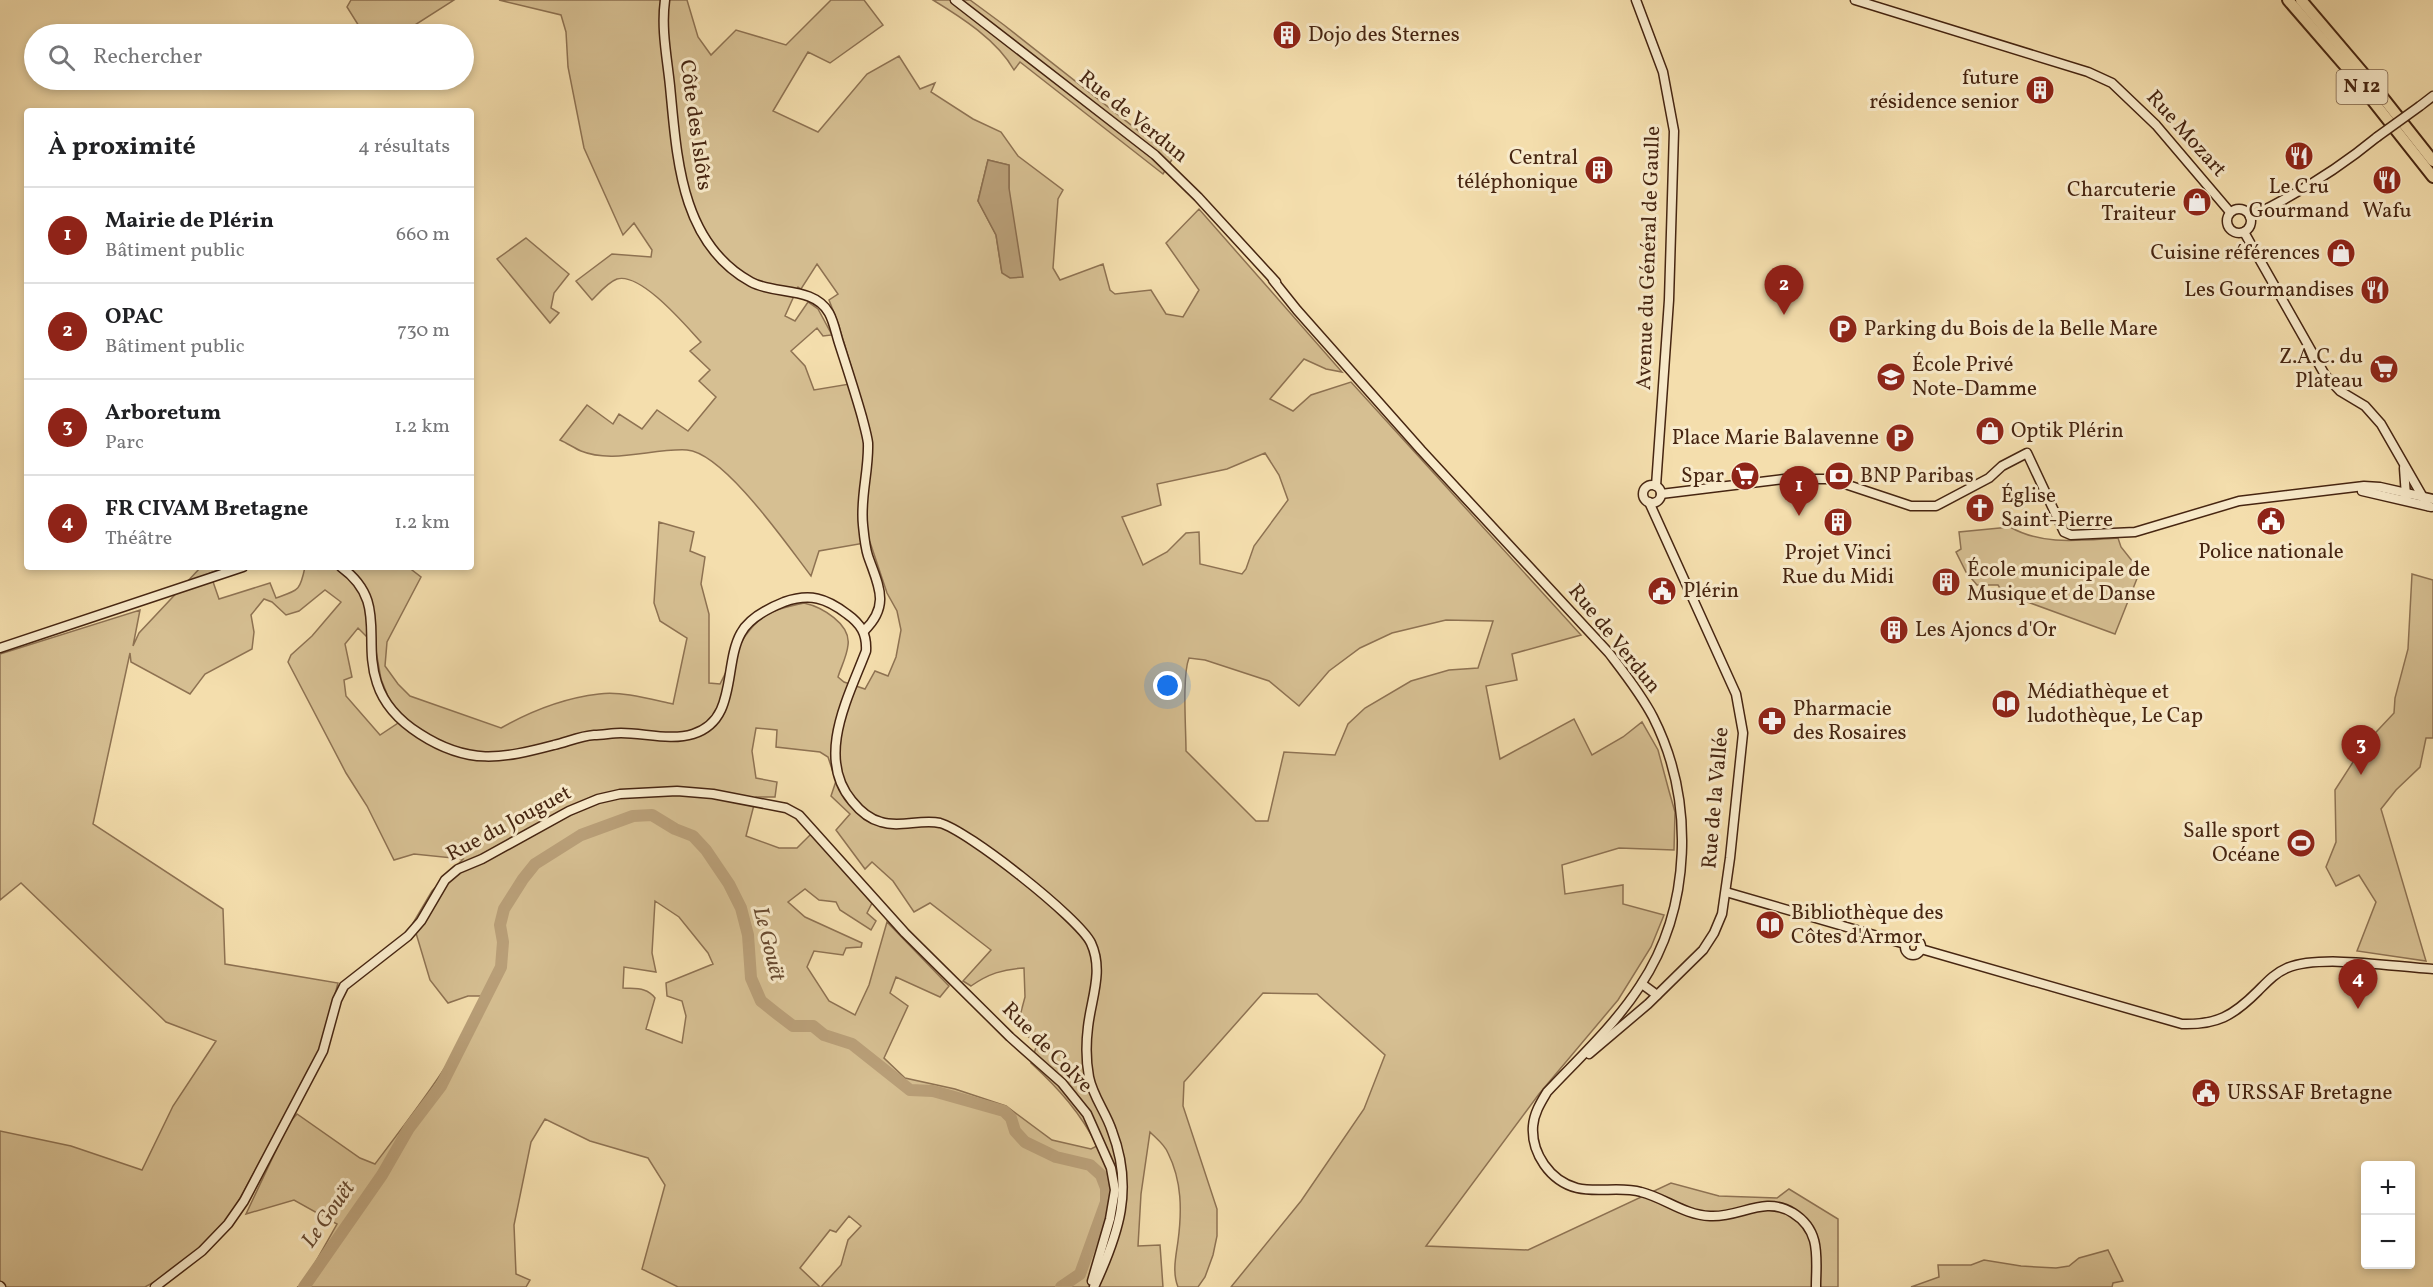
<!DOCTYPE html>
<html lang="fr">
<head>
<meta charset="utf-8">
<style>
	:root { --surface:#fff; --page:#f6f6f6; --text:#202124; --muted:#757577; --line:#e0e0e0; --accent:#8f2418 }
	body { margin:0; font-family:Vollkorn,serif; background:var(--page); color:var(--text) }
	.controls { position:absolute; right:18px; bottom:18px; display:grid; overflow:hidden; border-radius:6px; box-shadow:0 3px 9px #0003 }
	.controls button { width:54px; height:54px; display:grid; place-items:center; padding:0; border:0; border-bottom:2px solid var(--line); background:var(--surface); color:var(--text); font:30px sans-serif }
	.you { position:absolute; left:1168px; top:686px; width:21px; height:21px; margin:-15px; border:4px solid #fff; border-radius:50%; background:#1a73e8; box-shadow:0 0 0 9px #1a73e833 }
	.badge { display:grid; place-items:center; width:39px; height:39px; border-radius:50%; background:var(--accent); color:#fff; font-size:20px; font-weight:700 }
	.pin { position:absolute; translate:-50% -50px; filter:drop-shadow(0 2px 3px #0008) }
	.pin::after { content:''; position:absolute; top:32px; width:21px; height:18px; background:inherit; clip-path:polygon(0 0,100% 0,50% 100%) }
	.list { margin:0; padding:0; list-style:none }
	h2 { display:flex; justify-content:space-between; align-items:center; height:78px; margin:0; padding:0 24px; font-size:26px }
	h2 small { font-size:20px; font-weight:400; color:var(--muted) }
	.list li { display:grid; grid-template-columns:39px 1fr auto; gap:18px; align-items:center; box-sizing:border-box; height:96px; padding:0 24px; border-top:2px solid var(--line) }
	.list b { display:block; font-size:22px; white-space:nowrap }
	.list p { margin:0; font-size:20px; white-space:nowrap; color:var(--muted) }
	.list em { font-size:20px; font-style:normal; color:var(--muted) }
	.icon { flex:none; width:33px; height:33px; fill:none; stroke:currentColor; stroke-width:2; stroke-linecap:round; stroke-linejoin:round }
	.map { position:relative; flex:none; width:2433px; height:1287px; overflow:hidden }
	.search { position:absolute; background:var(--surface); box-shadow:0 3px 9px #0003; left:24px; top:24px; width:450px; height:66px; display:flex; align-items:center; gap:15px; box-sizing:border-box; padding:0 21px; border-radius:33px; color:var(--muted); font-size:22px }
	.panel { position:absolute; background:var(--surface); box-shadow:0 3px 9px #0003; left:24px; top:108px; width:450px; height:462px; border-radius:6px }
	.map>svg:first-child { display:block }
</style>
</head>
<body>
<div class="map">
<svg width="2433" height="1287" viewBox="0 0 2433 1287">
	<rect width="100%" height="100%" fill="#f4dead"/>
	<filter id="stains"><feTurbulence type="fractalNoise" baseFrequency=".00333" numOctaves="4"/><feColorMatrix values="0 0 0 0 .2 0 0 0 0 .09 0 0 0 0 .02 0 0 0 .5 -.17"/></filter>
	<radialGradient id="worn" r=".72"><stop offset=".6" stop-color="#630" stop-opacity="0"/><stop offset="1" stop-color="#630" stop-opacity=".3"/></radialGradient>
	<!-- green -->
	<g fill="#d6bf92" stroke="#8e7252" stroke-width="1.5" fill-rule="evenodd">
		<path d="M351,0H454L404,32L362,31L347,7Z"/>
		<path d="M499,0H687L698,37L711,55L736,30L786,45L831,0H864L883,25L830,63L808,52L773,111L818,132L867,74L899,56L920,89L935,83L931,92L973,119L1001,132L1018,156L1063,190L1058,199L1053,268L1060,280L1103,264L1110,290L1115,294L1151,290L1166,314L1183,317L1199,290L1166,243L1199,209L1342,372L1326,369L1304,359L1270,399L1293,411L1311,395L1351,382L1581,635L1512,654L1517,680L1486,686L1500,759L1574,719L1592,755L1623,737L1642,722L1658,750L1669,791L1675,812L1674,850L1619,848L1562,865L1565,894L1623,885V904L1664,915L1651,947L1618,1000L1539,1094L1426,1246L1528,1250L1671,1183L1719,1196L1777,1198L1789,1189L1838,1219V1287H1231L1301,1201L1364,1109L1385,1055L1317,994L1263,993L1184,1082L1183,1106L1217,1209V1236L1213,1255L1205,1277L1198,1287H1178C1172,1272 1176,1256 1178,1241C1182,1211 1182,1181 1168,1153C1165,1145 1156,1138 1150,1132L1141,1194L1138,1246L1160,1245L1163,1287H821L841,1265L848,1240L861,1226L849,1216L836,1232L830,1230L800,1268L820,1287H678L642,1269L665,1185L648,1158L590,1141L545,1119L531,1142L514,1225L516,1274L530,1280L526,1287H297L302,1286L337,1224L294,1200L246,1214L289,1123L297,1114L360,1158L375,1164C415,1111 457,1057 486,996H468L448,1003L430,980L413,923L432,891L463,859L414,854L394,860L367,806L346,773L288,662L291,655L312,636L341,602L325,590L299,611L286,615L272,602L264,599L251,615L254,632L252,649L205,674L190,694L131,662L130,653L93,824L223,909L225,964L338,983L320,1051L226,1224L173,1272L145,1287H0V1131L71,1146L142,1170L173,1106L216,1041L166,1022L21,883L0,900V654L140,610L133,646L139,633L201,567H229L210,573L219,599L270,583L276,598C299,590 300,591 305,567H408L421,577L387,642L385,666L398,684L410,696L501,728C531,711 564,698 599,694C622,691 650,699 673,704L687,638L660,621L654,603L659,522L694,532L690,551L705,557L701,584L709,614V683L720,684C733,660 743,628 768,614C779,608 792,606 804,603C822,607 851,624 848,645C847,656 841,667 838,677L844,682L865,689L875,671L888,676L896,657L901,630L897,611L887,593L870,542L819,551L811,576C788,546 724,453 687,450C653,448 613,464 581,451C574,448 567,443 560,440L587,405L613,424L619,414L642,429L657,410L688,431L716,397L699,381L710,370L690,351L701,342C686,326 641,272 617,279C608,282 598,294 592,300L576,281L612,254L651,257L652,250L634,223L623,235L584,148L568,67L566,32L561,15ZM988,160L1009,165V188L1002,273L996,235L978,201ZM817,264L838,294L829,300L839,326L856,383L814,390L805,366L791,351L817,328L823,336L832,335L818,309L808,302L795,321L785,316L798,287L801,289ZM1265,453L1279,475L1288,500L1254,546L1246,569L1242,574L1200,564L1199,532L1186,533L1167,552L1143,565L1122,517L1161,505L1157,484L1227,469ZM1446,620L1493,621L1478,668L1449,670L1411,681L1365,708L1348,724L1335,755L1284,752L1268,821H1256L1186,751C1186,728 1182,676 1189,658L1205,660L1269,681L1299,706L1329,671L1360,648L1392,633ZM358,628L375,645L381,679L389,699L404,719L380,735L346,696L344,680L352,677L345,644ZM756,728L777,730L776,747L820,752L828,757L836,781L831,796L850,814L836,830L865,869L872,862L893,881L914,912L930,903L991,950L963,981L971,986C988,974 1003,969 1024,968L1025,997L1017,1027L1037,1044L1031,1063C1058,1088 1081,1113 1097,1146L1091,1149L1052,1140L1006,1106L955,1089L905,1078L884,1058L908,1006L890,993L896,977L940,997L949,986L887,922L869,985L855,1015L829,1001L807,967L814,951L843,955L846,948L861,947L862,943L805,917L788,902L805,889L819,900L836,902L840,910L871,930L876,921L867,913L872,903L811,834L797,848H779L746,836L756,797H775L777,782L756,778L752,751ZM655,901L679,917L708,953L713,964L666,983L667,996L682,1001L686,1016L682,1043L646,1029L655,998C647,987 636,989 623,988L624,967L656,972L652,953Z"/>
		<path d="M933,0H970L1004,25L1173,158L1163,174L1020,62L1014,70C997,40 961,17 933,0Z"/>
		<path d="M526,238L569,274L554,293L551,308L559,313L550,323L497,259Z"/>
		<path d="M2010,527C2043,546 2082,540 2118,538L2121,547L2140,571L2115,634L2003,593L1998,585H1977L1966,572L1956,552L1961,549L1959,532Z"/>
		<path d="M2412,574L2433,580V738H2426L2420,767L2396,790L2381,809L2426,961L2357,951L2376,902L2359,875L2336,886L2326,867L2336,842L2335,790L2364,745L2394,713L2395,698L2408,649Z"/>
		<path d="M2108,1250L2123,1281L2113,1283L2112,1287H1911L1939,1277L1938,1265H1971L1984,1260L2021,1266L2056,1268L2069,1266L2079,1258Z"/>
	</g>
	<!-- water -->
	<path fill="#b99f78" stroke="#8b6e4f" stroke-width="1.5" d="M988,160L1009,165V188L1023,277L1010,278L1002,273L996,235L978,201Z"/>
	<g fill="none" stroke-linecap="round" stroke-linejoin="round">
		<!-- river -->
		<path stroke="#b99f78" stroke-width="12" d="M304,1287L382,1175L409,1128L441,1086L501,967L503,942L500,925L504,909L523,879L535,864L581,835L633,816L652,815L675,829L693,836L706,850L729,884L741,908L748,935L751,978L761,1001L776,1013L793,1026H813L824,1035L852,1044L910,1090L933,1091L1004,1111L1011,1118L1015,1131L1025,1142L1056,1157L1090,1165L1101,1175L1106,1188V1202L1080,1274L1061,1287"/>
		<!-- secondary casing -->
		<g stroke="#462511" stroke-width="11">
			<g id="secondary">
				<path d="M665,0C661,29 667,57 670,86C677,157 680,243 751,282C774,295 814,286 829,313C834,322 836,334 839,343C847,368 855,392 862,417C864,425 867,435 868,443C869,471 860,497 863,525C864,535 865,547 868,556C878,585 891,605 864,631"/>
				<path d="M955,0L1155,155L1198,197L1276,282"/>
				<path d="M1636,0L1663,72L1674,131L1669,300L1656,486"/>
				<path d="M1855,0L2088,72L2112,83L2156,125L2230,212"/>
				<path d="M2420,106L2433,96"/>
				<circle cx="2239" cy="221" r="12"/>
				<path d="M2250,217C2296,195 2337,170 2377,137"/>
				<path d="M2244,232L2325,375L2340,391L2365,406L2381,424L2428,506"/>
				<path d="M1273,280L1297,310L1421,450L1609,653C1625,674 1641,694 1653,717C1695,800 1692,908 1640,986C1614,1026 1579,1058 1547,1092C1541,1102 1534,1113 1533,1126C1531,1153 1550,1181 1577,1188C1598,1193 1620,1186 1641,1192C1665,1198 1684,1215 1710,1216C1740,1218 1764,1195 1793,1213C1822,1231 1816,1259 1816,1287"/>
				<path d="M2404,468L2406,496"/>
				<circle cx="1652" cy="494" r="9"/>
				<path d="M2362,491L2431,507"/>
				<path d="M1661,494L1784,479H1830L1911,506H1936L1989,478L2002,466L2027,453L2064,532L2071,535L2135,532L2239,501L2364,486L2380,487L2433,499"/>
				<path d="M341,567C388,601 362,639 377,683C384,705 401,722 420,734C468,765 501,759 554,745C567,742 580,736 594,735C603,735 612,733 621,733C644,733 671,741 693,734C738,720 723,665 741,633C749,618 769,608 784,602C810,593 826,598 847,614C861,624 867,634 866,651C849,696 815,757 852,801C860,811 869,819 881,822C899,828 921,819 940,823C967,830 1079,918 1091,943C1104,971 1091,999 1088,1027C1086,1043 1086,1061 1089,1077C1093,1097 1106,1112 1112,1131C1134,1189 1119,1233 1094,1287"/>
				<path d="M0,648L243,567"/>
				<path d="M1726,892L1905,944"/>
				<circle cx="1913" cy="947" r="8"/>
				<path d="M1921,949L2182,1024C2217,1025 2233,1016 2258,991C2267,982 2275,973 2287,968C2321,954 2394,967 2433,969"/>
				<path d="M1642,984L1657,995"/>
				<path d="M1589,1054L1648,1004L1703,950L1714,933L1722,914L1730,858L1743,733L1736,694L1649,502"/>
				<path d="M0,1286L1,1287"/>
				<path d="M155,1287L202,1251L228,1224L244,1201L323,1051L337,1000L344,986L408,936L421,921L445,880L458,869L482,859L569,811L598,799L620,794L677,791L713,794L786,808L799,815L905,933L1010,1037L1062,1083L1087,1114L1111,1168L1115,1190L1110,1219L1092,1281"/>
			</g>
		</g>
		<!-- highway casing -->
		<g stroke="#462511" stroke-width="14">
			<g id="highway">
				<path d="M2288,0L2346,67L2433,177"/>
				<path d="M2301,0L2369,80L2433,161"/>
			</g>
		</g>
		<!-- secondary -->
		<use href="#secondary" stroke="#f8eaca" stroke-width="8"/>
		<!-- highway -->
		<use href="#highway" stroke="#f4dead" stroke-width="10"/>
		<!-- secondary-bridge casing -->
		<g stroke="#462511" stroke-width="11" stroke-linecap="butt">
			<path id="secondary-bridge" d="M2377,137L2420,106"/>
		</g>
		<!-- secondary-bridge -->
		<use href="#secondary-bridge" stroke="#f8eaca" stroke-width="8"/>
	</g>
	<!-- icons -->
	<defs>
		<g id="building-disc" transform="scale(1.5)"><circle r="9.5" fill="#8f2418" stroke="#f8eaca"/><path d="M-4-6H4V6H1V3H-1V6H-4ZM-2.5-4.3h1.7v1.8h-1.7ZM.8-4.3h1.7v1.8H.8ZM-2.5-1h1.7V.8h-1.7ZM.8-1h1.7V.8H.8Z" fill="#fff"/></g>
		<g id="restaurant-disc" transform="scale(1.5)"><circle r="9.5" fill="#8f2418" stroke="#f8eaca"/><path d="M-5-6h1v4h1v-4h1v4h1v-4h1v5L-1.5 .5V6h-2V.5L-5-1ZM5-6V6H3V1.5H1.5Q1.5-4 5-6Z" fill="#fff"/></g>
		<g id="shop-disc" transform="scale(1.5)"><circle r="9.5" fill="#8f2418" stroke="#f8eaca"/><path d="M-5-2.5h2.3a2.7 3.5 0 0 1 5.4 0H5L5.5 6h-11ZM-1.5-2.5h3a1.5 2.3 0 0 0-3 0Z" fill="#fff"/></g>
		<g id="parking-disc" transform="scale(1.5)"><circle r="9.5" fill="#8f2418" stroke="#f8eaca"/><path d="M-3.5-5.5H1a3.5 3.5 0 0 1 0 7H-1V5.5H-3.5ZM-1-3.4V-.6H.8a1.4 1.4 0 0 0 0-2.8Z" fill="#fff"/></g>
		<g id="supermarket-disc" transform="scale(1.5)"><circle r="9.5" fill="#8f2418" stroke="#f8eaca"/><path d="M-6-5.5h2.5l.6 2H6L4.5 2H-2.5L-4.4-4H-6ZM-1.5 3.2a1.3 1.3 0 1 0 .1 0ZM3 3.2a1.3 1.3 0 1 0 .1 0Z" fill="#fff"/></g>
		<g id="school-disc" transform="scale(1.5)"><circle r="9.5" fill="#8f2418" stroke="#f8eaca"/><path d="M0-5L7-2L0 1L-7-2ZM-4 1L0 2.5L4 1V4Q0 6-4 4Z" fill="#fff"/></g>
		<g id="bank-disc" transform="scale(1.5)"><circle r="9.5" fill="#8f2418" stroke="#f8eaca"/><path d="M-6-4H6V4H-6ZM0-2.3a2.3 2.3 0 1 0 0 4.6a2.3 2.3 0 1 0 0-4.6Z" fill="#fff"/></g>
		<g id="church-disc" transform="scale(1.5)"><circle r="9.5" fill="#8f2418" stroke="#f8eaca"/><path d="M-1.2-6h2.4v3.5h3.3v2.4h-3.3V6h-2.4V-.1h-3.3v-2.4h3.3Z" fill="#fff"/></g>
		<g id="civic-disc" transform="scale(1.5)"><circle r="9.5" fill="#8f2418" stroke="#f8eaca"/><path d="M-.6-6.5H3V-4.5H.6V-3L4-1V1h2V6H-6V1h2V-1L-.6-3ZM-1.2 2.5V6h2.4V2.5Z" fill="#fff"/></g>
		<g id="library-disc" transform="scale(1.5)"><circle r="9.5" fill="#8f2418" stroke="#f8eaca"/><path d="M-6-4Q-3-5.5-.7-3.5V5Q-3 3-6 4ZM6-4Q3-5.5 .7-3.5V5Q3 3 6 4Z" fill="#fff"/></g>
		<g id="pharmacy-disc" transform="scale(1.5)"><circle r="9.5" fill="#8f2418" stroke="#f8eaca"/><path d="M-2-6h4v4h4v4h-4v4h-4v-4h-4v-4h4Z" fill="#fff"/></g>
		<g id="stadium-disc" transform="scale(1.5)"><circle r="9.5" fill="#8f2418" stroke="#f8eaca"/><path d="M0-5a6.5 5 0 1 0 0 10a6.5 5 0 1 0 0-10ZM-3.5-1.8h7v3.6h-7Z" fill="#fff"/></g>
	</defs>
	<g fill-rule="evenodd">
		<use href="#building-disc" x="1287" y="35"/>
		<use href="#building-disc" x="2040" y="90"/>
		<use href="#restaurant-disc" x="2299" y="156"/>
		<use href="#building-disc" x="1599" y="170"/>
		<use href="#restaurant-disc" x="2387" y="180"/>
		<use href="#shop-disc" x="2197" y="202"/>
		<use href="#shop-disc" x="2341" y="253"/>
		<use href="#restaurant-disc" x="2375" y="290"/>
		<use href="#parking-disc" x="1843" y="329"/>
		<use href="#supermarket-disc" x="2384" y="369"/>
		<use href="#school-disc" x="1891" y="377"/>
		<use href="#shop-disc" x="1990" y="431"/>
		<use href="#parking-disc" x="1900" y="438"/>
		<use href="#supermarket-disc" x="1745" y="476"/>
		<use href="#bank-disc" x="1839" y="476"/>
		<use href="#church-disc" x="1980" y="508"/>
		<use href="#civic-disc" x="2271" y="521"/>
		<use href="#building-disc" x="1838" y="522"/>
		<use href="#building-disc" x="1946" y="582"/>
		<use href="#civic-disc" x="1662" y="591"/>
		<use href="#building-disc" x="1894" y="630"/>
		<use href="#library-disc" x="2006" y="704"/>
		<use href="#pharmacy-disc" x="1772" y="721"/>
		<use href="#stadium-disc" x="2301" y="843"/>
		<use href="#library-disc" x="1770" y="925"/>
		<use href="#civic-disc" x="2206" y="1093"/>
	</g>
	<g text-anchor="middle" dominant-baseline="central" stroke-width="6" stroke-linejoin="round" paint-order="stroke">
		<!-- shield labels -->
		<rect fill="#f8eaca" stroke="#7b6048" stroke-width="1.5" x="2336.5" y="70" width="51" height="34" rx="4.5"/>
		<g font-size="20" font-weight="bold" fill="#462511">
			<text x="2362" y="87">N 12</text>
		</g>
		<!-- poi labels -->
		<g font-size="21" fill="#462511" stroke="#f8eaca" text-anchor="start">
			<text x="1308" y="35">Dojo des Sternes</text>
			<text x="2019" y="78" text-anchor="end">future<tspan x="2019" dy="24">résidence senior</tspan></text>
			<text x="1578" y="158" text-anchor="end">Central<tspan x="1578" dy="24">téléphonique</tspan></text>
			<text x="2299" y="187" text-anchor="middle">Le Cru<tspan x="2299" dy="24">Gourmand</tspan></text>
			<text x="2176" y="190" text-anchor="end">Charcuterie<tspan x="2176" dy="24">Traiteur</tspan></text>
			<text x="2387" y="211" text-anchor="middle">Wafu</text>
			<text x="2320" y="253" text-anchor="end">Cuisine références</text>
			<text x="2354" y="290" text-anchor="end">Les Gourmandises</text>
			<text x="1864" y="329">Parking du Bois de la Belle Mare</text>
			<text x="2363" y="357" text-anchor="end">Z.A.C. du<tspan x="2363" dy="24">Plateau</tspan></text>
			<text x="1912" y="365">École Privé<tspan x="1912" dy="24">Note-Damme</tspan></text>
			<text x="2011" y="431">Optik Plérin</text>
			<text x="1879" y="438" text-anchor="end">Place Marie Balavenne</text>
			<text x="1724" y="476" text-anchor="end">Spar</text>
			<text x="1860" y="476">BNP Paribas</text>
			<text x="2001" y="496">Église<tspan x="2001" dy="24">Saint-Pierre</tspan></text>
			<text x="2271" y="552" text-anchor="middle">Police nationale</text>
			<text x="1838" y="553" text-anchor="middle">Projet Vinci<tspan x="1838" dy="24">Rue du Midi</tspan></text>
			<text x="1967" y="570">École municipale de<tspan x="1967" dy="24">Musique et de Danse</tspan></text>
			<text x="1683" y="591">Plérin</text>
			<text x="1915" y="630">Les Ajoncs d'Or</text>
			<text x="2027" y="692">Médiathèque et<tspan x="2027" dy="24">ludothèque, Le Cap</tspan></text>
			<text x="1793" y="709">Pharmacie<tspan x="1793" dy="24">des Rosaires</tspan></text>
			<text x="2280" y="831" text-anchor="end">Salle sport<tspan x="2280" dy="24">Océane</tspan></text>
			<text x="1791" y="913">Bibliothèque des<tspan x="1791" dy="24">Côtes d'Armor</tspan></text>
			<text x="2227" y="1093">URSSAF Bretagne</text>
		</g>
		<!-- street labels -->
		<g font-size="21" fill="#462511" stroke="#f8eaca">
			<text transform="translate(1133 117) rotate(39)">Rue de Verdun</text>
			<text transform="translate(695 125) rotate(82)">Côte des Islôts</text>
			<text transform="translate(2186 134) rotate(48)">Rue Mozart</text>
			<text transform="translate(1649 258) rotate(-88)">Avenue du Général de Gaulle</text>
			<text transform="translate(1614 639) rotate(51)">Rue de Verdun</text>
			<text transform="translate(1716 798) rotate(-85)">Rue de la Vallée</text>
			<text transform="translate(509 824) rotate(-28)">Rue du Jouguet</text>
			<text transform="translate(1047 1048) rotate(45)">Rue de Colve</text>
		</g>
		<!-- water labels -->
		<g font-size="22" font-style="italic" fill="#684a30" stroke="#f8eaca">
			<text transform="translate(768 944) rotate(76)">Le Gouët</text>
			<text transform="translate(329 1215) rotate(-55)">Le Gouët</text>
		</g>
	</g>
	<rect width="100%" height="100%" filter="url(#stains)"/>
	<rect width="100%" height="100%" fill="url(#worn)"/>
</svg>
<div class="controls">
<button>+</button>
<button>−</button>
</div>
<div class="you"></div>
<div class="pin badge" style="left:1799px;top:516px">1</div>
<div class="pin badge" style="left:1784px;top:315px">2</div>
<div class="pin badge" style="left:2361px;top:775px">3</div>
<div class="pin badge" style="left:2358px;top:1009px">4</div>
<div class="search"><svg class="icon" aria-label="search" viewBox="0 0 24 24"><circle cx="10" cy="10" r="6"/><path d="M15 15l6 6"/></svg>Rechercher</div>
<section class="panel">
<h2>À proximité<small>4 résultats</small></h2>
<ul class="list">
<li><span class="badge">1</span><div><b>Mairie de Plérin</b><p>Bâtiment public</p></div><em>660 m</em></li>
<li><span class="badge">2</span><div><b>OPAC</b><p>Bâtiment public</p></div><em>730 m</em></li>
<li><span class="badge">3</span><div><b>Arboretum</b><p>Parc</p></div><em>1.2 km</em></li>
<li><span class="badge">4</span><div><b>FR CIVAM Bretagne</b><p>Théâtre</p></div><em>1.2 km</em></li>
</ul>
</section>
</div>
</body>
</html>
